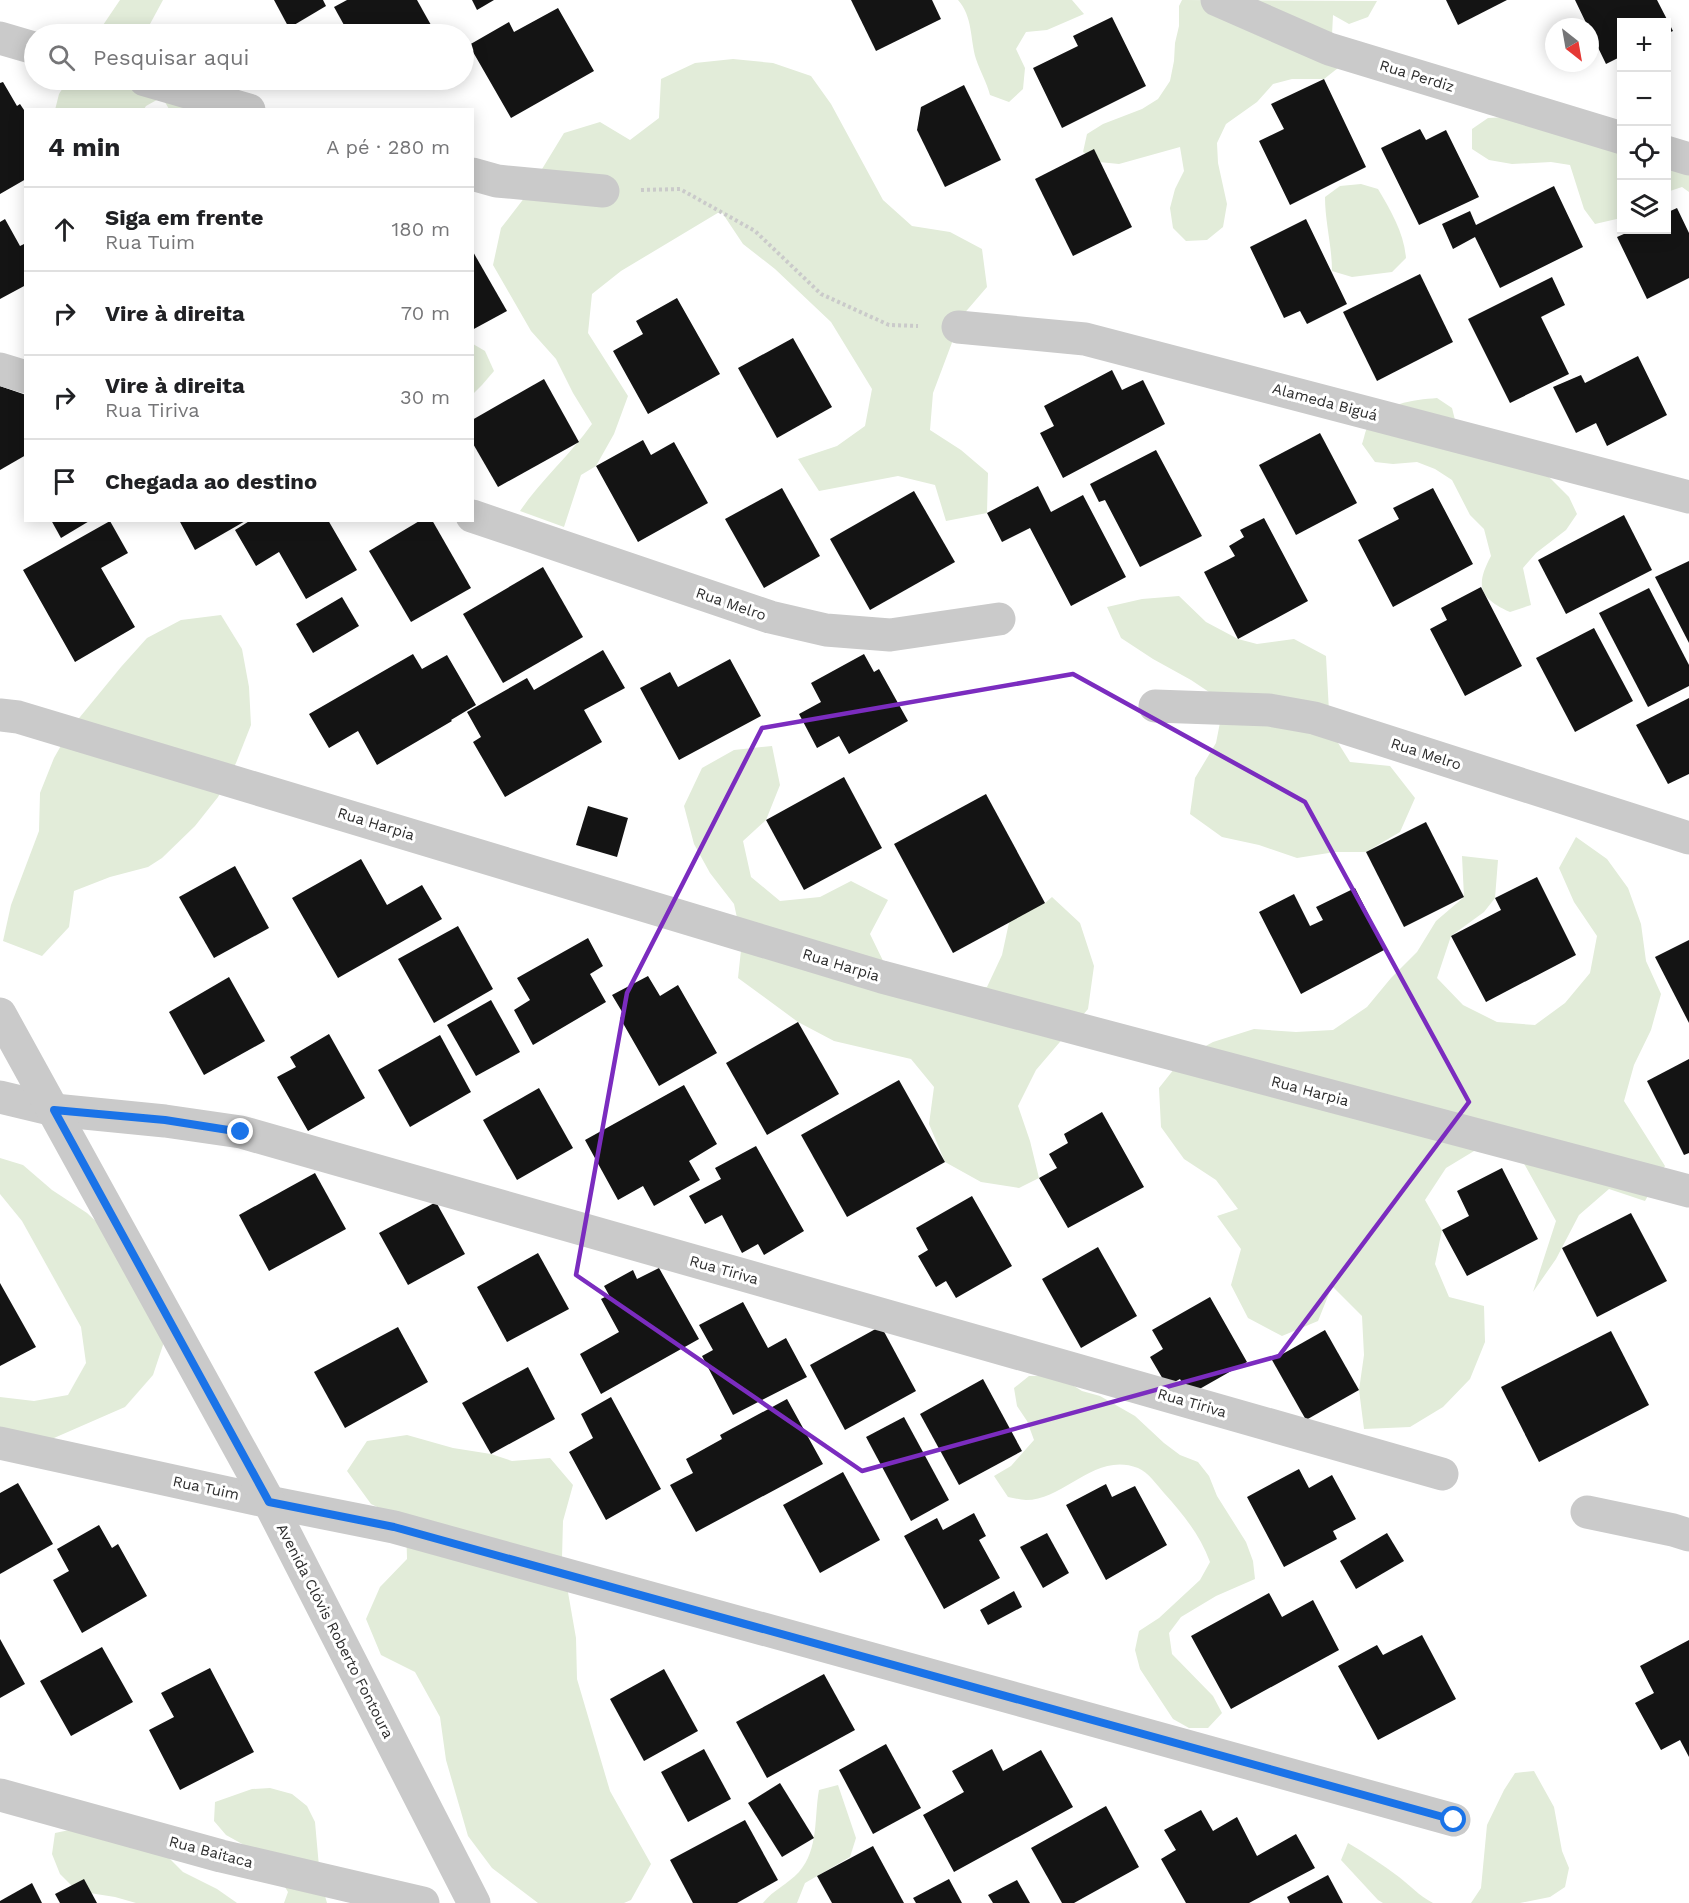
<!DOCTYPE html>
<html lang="pt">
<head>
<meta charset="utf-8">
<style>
	:root { --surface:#fff; --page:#f2f2f2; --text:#202124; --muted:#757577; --line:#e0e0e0 }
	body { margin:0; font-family:"Work Sans",sans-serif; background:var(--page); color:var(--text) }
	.controls { position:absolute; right:18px; top:18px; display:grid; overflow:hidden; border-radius:0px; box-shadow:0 3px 15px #0003 }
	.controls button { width:54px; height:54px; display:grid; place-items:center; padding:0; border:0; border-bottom:2px solid var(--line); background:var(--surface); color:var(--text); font:30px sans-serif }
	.compass { position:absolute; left:1545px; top:18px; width:54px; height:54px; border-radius:50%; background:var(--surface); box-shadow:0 3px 15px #0003; rotate:149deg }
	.stop { position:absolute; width:18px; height:18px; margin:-14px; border:4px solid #1a73e8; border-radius:50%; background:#fff }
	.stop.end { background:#1a73e8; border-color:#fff; box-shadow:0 2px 6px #0008 }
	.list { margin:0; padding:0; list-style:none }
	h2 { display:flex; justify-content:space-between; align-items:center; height:78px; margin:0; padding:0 24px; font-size:26px }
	h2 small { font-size:20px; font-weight:400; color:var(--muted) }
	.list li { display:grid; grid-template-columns:39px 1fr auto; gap:18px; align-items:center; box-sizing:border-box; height:84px; padding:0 24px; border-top:2px solid var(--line) }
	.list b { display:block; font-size:22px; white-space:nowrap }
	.list p { margin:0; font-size:20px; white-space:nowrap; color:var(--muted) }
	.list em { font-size:20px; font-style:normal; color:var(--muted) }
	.icon { flex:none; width:33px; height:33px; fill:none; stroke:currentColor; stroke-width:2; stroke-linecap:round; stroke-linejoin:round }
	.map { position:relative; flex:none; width:1689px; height:1903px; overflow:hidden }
	.search { position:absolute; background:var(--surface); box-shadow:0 3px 15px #0003; left:24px; top:24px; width:450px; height:66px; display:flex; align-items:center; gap:15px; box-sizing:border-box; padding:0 21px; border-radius:33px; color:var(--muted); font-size:22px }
	.panel { position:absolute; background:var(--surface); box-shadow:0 3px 15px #0003; left:24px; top:108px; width:450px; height:414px; border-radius:0px }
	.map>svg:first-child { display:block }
</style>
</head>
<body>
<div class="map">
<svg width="1689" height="1903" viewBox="0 0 1689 1903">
	<rect width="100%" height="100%" fill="#fff"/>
	<!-- green -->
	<g fill="#e2ecd9">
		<path d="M120,0H163L150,24L152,34H97Z"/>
		<path d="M958,0H1072L1084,14L1047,30L1026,32L1016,49L1025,68L1023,89L1009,102L990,95C987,83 980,71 976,59C970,39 973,17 958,0Z"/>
		<path d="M1182,0L1377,1L1368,17L1349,24L1333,15L1332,35L1338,68L1324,79H1292L1273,84L1257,102L1226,124L1217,143L1218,163L1227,204L1223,227L1207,240L1186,241L1173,228L1170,208L1175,189L1184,171L1180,147L1119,164L1099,162L1083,152L1087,134L1103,124L1142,109L1158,99L1170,81L1174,61L1175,43L1179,26V6Z"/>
		<path d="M733,59L773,63L811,76L831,104L883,200L912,226L950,232L982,249L987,287L962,316L933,393L930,430L961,450L988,473L987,513L946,521L935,485L898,476L819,491L798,459L837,446L865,426L872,389L831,322L775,269L743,244L721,211L621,271L592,294L588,333L628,396L614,434L596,466L581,475L564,527L520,511C541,480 570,455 592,424L573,393L556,359L531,331L493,265L501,228L525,197L564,133L600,122L630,140L659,118L661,79L695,63Z"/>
		<path d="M68,80H179L232,109H169L162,97L146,106L144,109L55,110L59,94Z"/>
		<path d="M1507,117L1621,148V218L1595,224L1584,209L1570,165L1551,162L1512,164L1489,160L1472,149V129L1488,118Z"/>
		<path d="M1689,163V192L1682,187L1667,192L1666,167Z"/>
		<path d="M1361,184L1378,189C1391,211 1404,233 1406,258L1392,272L1352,277L1332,271C1332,246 1325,222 1325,197L1340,186Z"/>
		<path d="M473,344L485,351L494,371L482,385L473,394Z"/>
		<path d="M1437,398L1452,408L1457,428L1526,454L1569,497L1577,514L1566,530L1536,553L1523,568L1531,605L1510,612C1479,598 1475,586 1491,556L1484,529L1470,515L1452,480L1435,469L1417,462L1393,464L1375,462L1362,444C1364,439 1365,431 1368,426C1383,403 1413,400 1437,398Z"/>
		<path d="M1179,596L1206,622L1238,639L1257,644L1294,639L1326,656L1330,730L1350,762L1390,766L1415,798L1400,832L1366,852H1335L1297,858L1259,845L1222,837L1190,814L1195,778L1216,743L1224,702L1191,680L1153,659L1121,638L1107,607L1142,599Z"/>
		<path d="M221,615L242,649L249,687L251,725L236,763L218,797L195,826L162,858L148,867L110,877L74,891L69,927L42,956L3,941L11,905L39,831L40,793L54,758L71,728L121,667L147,638L181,620Z"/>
		<path d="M772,746L780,785L766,820L743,841L751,877L780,901L820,897L851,881L888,900L870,934L887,969L954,986L987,987L1002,955L1010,918L1045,903L1052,897L1080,923L1094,966L1088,1009L1036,1070L1018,1106L1030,1141L1039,1178L1019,1188L981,1182L945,1162L929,1124L934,1087L911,1059L834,1041L798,1022L738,978L742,941L734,904L710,873L694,844L684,806L702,768L734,750Z"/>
		<path d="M1576,837L1607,859L1628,888L1641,924L1646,961L1661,994L1651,1030L1634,1065L1624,1101L1665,1166L1645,1201L1609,1189L1579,1215L1556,1259L1533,1292L1556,1221L1517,1151L1479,1148L1446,1168L1425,1200L1442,1230L1435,1264L1449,1297L1484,1306L1485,1342L1470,1379L1443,1407L1410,1427L1364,1429L1359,1390L1364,1355L1362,1316L1332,1286L1318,1321L1282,1336L1248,1318L1231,1285L1241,1249L1217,1216L1238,1209L1216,1180L1184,1159L1161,1127L1159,1088L1182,1059L1213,1042L1254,1029L1296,1032L1333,1030L1367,1007L1391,978L1417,952L1436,921L1464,897L1462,856L1498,860L1495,898L1484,912L1451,936L1437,978L1463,1005L1497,1022L1535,1025L1565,1003L1590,973L1597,936L1574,902L1559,868Z"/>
		<path d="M0,1158L23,1165L52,1190L87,1213L116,1240L166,1336L153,1375L125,1407L54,1438L17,1445L0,1440V1397L34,1401L68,1395L86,1363L81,1327L22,1221L0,1194Z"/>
		<path d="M1029,1376H1049L1066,1381L1082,1391L1100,1396L1135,1416L1164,1443L1180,1455L1198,1462L1209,1476L1217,1496L1246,1542L1253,1561L1255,1579L1216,1596L1181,1617L1169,1633L1172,1654L1213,1696L1222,1713L1208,1728H1189L1173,1719L1140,1669L1135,1650L1139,1631L1159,1618L1200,1580L1210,1562C1200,1535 1183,1514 1164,1493C1157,1485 1148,1472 1138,1468C1095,1451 1065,1500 1026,1500C1021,1500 1014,1498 1008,1497L994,1476L1011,1466L1034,1440L1027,1421L1017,1406L1014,1388Z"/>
		<path d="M407,1435L453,1448L491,1454L512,1461L550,1458L573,1485L563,1521L562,1558L576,1638L577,1679L610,1791L651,1864L631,1900L624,1903H538L492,1868L468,1836L446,1760L440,1717L415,1672L381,1655L366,1619L380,1587L407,1559L406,1521L371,1504L347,1471L367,1441Z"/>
		<path d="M1534,1771L1554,1807L1562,1851L1569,1868L1565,1887L1550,1897L1520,1903H1471L1481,1888L1487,1825L1504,1790L1515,1773Z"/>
		<path d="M838,1785L856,1838L850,1857L805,1883L797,1903H763C773,1890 788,1884 799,1872C819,1849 814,1817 819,1790Z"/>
		<path d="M270,1788L292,1794L307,1806L315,1822L320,1878L327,1903H284L288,1892L277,1874L244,1845L226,1835L214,1821L215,1802L252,1789Z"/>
		<path d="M74,1829L168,1857L183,1872L217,1889L237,1903H136L115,1897L77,1891L60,1874L52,1854L55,1833Z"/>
		<path d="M1348,1843C1365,1853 1383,1865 1399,1877C1412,1887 1418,1895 1433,1903H1383L1378,1900L1341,1860Z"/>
	</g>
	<!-- building -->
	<g fill="#141414">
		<path d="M274,0H323L326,6L289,28Z"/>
		<path d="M347,0H417L436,34H349L334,7Z"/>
		<path d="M472,0H494L477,10Z"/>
		<path d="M851,0H932L941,19L876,51Z"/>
		<path d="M1446,0H1507L1458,25Z"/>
		<path d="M1575,0H1657L1673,31L1666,34V22H1622V56L1606,64L1590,31V27H1588Z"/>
		<path d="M558,8L594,71L511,118L469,45L509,22L514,32Z"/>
		<path d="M1112,17L1146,86L1062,128L1033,68L1078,46L1073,36Z"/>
		<path d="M1324,79L1366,167L1290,205L1259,141L1284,129L1271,104Z"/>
		<path d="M3,82L17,106L20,104L26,113V179L0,194V83Z"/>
		<path d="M964,85L1001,160L945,187L917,130L921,107Z"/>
		<path d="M1420,129L1426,140L1446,130L1479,197L1419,225L1381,148Z"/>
		<path d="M1094,149L1132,227L1073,256L1035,179Z"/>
		<path d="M1554,186L1583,247L1500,288L1475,237L1453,249L1442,224L1470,211L1476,225Z"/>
		<path d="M1677,208L1689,233V278L1647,299L1617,237L1633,230H1666V213Z"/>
		<path d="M5,219L20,246L26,243V285L0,299V222Z"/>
		<path d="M1306,219L1347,304L1307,324L1300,311L1284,318L1250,247Z"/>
		<path d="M472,250L507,311L472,330Z"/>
		<path d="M1420,274L1453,342L1377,381L1343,312Z"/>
		<path d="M1552,277L1565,305L1541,317L1569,374L1510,403L1468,319Z"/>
		<path d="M677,298L720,374L648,414L613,351L643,334L636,321Z"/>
		<path d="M793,338L832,407L777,438L738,368Z"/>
		<path d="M1638,356L1667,415L1607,446L1596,423L1576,433L1553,387L1581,375L1585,383Z"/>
		<path d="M1112,370L1122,390L1143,380L1165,424L1063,478L1040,433L1054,426L1044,406Z"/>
		<path d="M544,379L579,442L498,487L472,442V420Z"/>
		<path d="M0,386L26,395V455L0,470Z"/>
		<path d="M1320,433L1357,503L1296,535L1259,465Z"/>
		<path d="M643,440L651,455L674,442L708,503L638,542L596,466Z"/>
		<path d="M1156,450L1202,536L1140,567L1105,500L1099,502L1090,484Z"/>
		<path d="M1038,486L1051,512L1083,495L1126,577L1071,606L1030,528L1002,542L987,513Z"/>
		<path d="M782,488L820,556L764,588L725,519Z"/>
		<path d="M1433,488L1473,564L1393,607L1358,540L1399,519L1393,508Z"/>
		<path d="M914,491L955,562L870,610L830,539Z"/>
		<path d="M1624,515L1652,570L1566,614L1538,560Z"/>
		<path d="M1264,518L1308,601L1238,639L1204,572L1235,556L1229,546L1244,537L1240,530Z"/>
		<path d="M51,520H91L61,538Z"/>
		<path d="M179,520H247L195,550Z"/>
		<path d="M251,520H328L357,570L306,599L279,552L256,566L235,530Z"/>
		<path d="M421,520H432L471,588L411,622L369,551Z"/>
		<path d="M110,521L128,553L101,568L135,627L75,662L23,570Z"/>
		<path d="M1689,561V643L1655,577Z"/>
		<path d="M543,567L583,637L503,683L463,614Z"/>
		<path d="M1481,587L1522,666L1465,696L1430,629L1447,620L1441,608Z"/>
		<path d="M1649,588L1689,665V686L1648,707L1599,613Z"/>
		<path d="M342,597L359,626L313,653L296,624Z"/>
		<path d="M1594,628L1633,701L1575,732L1536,658Z"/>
		<path d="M603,650L625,688L584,710L602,742L505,797L473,742L481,737L467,712L527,678L534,690Z"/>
		<path d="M413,654L422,669L447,655L476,705L451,720L452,721L377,765L358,731L329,748L309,714Z"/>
		<path d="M864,654L874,672L879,669L908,721L849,754L839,736L817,748L799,714L821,702L811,683Z"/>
		<path d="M730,659L761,716L679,760L640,688L670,672L678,687Z"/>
		<path d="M1689,698V774L1668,784L1636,725Z"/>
		<path d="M844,777L882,848L804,890L766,820Z"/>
		<path d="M986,794L1045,903L953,953L894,844Z"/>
		<path d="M588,806L628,818L617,857L576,845Z"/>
		<path d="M1426,822L1464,897L1404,927L1366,852Z"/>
		<path d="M361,859L387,905L422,885L442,919L338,978L292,898Z"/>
		<path d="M235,866L269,928L214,958L179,897Z"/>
		<path d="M1537,877L1576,955L1486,1002L1451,936L1501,910L1495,898Z"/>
		<path d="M1355,888L1386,949L1301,994L1259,912L1294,894L1310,926L1323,920L1316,907Z"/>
		<path d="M458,926L493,989L434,1023L398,959Z"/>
		<path d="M588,938L603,966L590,974L606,1002L533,1045L514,1010L530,1000L517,978Z"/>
		<path d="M1689,940V1023L1655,957Z"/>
		<path d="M648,976L660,996L678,985L717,1053L659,1086L620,1018L624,1015L612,995Z"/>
		<path d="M229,977L265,1041L204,1075L169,1012Z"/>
		<path d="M491,1000L520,1052L476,1076L447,1025Z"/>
		<path d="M798,1022L839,1094L767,1135L726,1063Z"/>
		<path d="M329,1034L365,1098L308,1131L277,1077L296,1067L290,1057Z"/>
		<path d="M440,1035L471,1092L410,1127L378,1070Z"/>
		<path d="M1689,1059V1153L1684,1155L1647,1081Z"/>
		<path d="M899,1080L945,1162L847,1217L801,1135Z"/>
		<path d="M684,1085L717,1144L689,1161L700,1180L654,1206L643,1186L618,1200L585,1140Z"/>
		<path d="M539,1088L573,1148L517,1180L483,1120Z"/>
		<path d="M1102,1112L1144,1187L1068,1228L1039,1178L1057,1168L1049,1154L1068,1143L1064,1134Z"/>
		<path d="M756,1146L804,1231L764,1255L758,1244L742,1253L722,1215L705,1224L689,1196L721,1179L715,1168Z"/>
		<path d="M1502,1168L1538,1239L1467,1276L1442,1230L1469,1216L1457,1191Z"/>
		<path d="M315,1173L346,1229L269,1271L239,1215Z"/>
		<path d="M972,1196L1012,1266L956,1298L946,1281L936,1287L918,1256L928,1250L916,1228Z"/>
		<path d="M436,1202L465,1254L408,1285L379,1233Z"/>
		<path d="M1631,1213L1667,1281L1597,1317L1562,1248Z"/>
		<path d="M1098,1247L1137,1316L1081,1348L1042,1279Z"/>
		<path d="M538,1253L569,1309L507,1342L477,1287Z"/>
		<path d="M659,1268L699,1339L601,1394L580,1354L619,1332L601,1299L609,1295L604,1286L633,1270L637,1279Z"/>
		<path d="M0,1283L36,1347L0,1366Z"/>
		<path d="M1210,1297L1247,1362L1189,1395L1180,1379L1167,1386L1150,1357L1163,1349L1152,1330Z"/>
		<path d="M743,1302L768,1348L786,1338L807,1377L733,1415L702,1356L713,1350L699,1325Z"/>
		<path d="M881,1326L916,1391L845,1430L810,1365Z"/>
		<path d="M398,1327L428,1382L345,1428L314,1372Z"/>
		<path d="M1325,1330L1359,1390L1306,1420L1272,1360Z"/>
		<path d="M1611,1331L1649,1405L1539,1462L1501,1387Z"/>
		<path d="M528,1367L555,1419L491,1454L462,1403Z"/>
		<path d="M983,1379L1022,1451L959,1485L920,1414Z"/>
		<path d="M611,1397L661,1489L606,1520L569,1452L593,1438L581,1414Z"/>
		<path d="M787,1399L823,1464L696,1532L670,1485L693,1473L686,1459L722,1439L720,1435Z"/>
		<path d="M904,1417L949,1500L911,1521L866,1437Z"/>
		<path d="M1299,1469L1309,1488L1332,1475L1356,1519L1333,1531L1337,1539L1284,1567L1247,1497Z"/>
		<path d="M843,1472L880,1540L820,1573L783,1505Z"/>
		<path d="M18,1483L53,1544L0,1574V1493Z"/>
		<path d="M1106,1484L1112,1497L1135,1486L1167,1545L1106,1580L1066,1505Z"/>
		<path d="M974,1513L986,1536L979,1540L1000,1578L944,1609L904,1536L937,1518L943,1530Z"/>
		<path d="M99,1525L112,1548L118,1544L147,1596L82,1633L53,1580L69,1571L57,1549Z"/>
		<path d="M1047,1533L1069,1573L1043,1588L1020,1547Z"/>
		<path d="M1387,1533L1404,1561L1356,1589L1340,1561Z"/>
		<path d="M1014,1591L1022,1607L988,1625L980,1610Z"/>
		<path d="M1269,1593L1282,1617L1313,1600L1339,1650L1231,1709L1191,1636Z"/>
		<path d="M1422,1635L1456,1699L1378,1740L1338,1666L1377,1645L1383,1655Z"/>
		<path d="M0,1639L25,1684L0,1698Z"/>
		<path d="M1689,1640V1757L1680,1740L1661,1750L1635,1703L1654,1693L1640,1666Z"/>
		<path d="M102,1647L133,1702L71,1736L40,1681Z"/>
		<path d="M210,1668L254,1752L180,1790L149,1730L174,1717L161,1693Z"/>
		<path d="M664,1669L698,1731L644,1761L610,1699Z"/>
		<path d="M824,1674L855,1730L767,1778L736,1722Z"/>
		<path d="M886,1744L921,1808L873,1834L839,1770Z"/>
		<path d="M704,1749L731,1799L688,1822L661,1772Z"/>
		<path d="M992,1749L1003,1771L1041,1750L1073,1807L954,1872L923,1815L964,1792L952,1771Z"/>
		<path d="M780,1783L814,1838L782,1857L748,1803Z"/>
		<path d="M1106,1806L1139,1867L1074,1903H1062L1031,1848Z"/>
		<path d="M1201,1810L1213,1831L1237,1817L1257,1856L1296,1834L1315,1868L1249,1903H1186L1161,1859L1176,1850L1164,1830Z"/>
		<path d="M745,1820L778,1880L737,1903H693L670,1860Z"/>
		<path d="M873,1846L904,1903H832L817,1876Z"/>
		<path d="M1328,1875L1343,1903H1290L1287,1897Z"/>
		<path d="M84,1879L97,1903H60L55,1894Z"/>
		<path d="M949,1879L962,1903H916L913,1898Z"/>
		<path d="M1017,1880L1030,1903H993L988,1895Z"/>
		<path d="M32,1883L42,1903H0V1901Z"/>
	</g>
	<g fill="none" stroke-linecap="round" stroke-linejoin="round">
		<!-- path -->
		<path stroke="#cacaca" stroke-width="4" stroke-dasharray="3 3" stroke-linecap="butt" d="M641,190L680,189L755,231L821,294L889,325L918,326"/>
		<!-- minor -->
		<g stroke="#cacaca" stroke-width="33">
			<path d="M1217,0L1329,49L1622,138"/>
			<path d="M0,38L34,48"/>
			<path d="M145,80L249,110"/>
			<path d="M1666,152L1689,159"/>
			<path d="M472,174L497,181L603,191"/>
			<path d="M958,327L1085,339L1689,497"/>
			<path d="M0,369L26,377"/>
			<path d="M472,516L770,617L826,630L890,635L999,619"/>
			<path d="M1155,706L1269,710L1314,718L1689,838"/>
			<path d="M0,715L18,717L882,977L1689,1191"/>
			<path d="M0,1097L54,1110L165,1121L241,1132L1442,1474"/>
			<path d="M0,1443L269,1502L394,1527L1454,1820"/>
			<path d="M1587,1512L1673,1530L1689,1535"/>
			<path d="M0,1795L221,1856L423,1903"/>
		</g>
		<!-- tertiary -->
		<path stroke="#cacaca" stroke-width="33" d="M0,1014L269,1502L474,1903"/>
	</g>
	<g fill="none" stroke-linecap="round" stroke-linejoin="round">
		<!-- route -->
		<path stroke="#1a73e8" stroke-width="8" d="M241,1132L165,1120L54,1110L269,1502L394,1527L1454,1820"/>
	</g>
	<!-- marked area -->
	<path fill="none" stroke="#7b2cbf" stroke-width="4.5" stroke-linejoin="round" d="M1073,674L1305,802L1469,1102L1279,1356L862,1471L576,1275L627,993L762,728Z"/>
	<g text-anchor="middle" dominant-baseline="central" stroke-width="6" stroke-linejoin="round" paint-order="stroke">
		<!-- street labels -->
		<g font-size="15" fill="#2d2d2d" stroke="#fff">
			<text transform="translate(1417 76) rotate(17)">Rua Perdiz</text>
			<text transform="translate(1325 402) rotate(15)">Alameda Biguá</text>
			<text transform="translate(731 604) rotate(19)">Rua Melro</text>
			<text transform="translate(1426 754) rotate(18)">Rua Melro</text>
			<text transform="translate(376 824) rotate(17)">Rua Harpia</text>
			<text transform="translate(841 965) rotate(17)">Rua Harpia</text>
			<text transform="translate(1310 1091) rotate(15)">Rua Harpia</text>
			<text transform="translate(724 1270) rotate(16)">Rua Tiriva</text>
			<text transform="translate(1192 1403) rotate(16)">Rua Tiriva</text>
			<text transform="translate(206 1488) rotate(12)">Rua Tuim</text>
			<text transform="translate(335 1631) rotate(63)">Avenida Clóvis Roberto Fontoura</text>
			<text transform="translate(211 1852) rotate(15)">Rua Baitaca</text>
		</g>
	</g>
</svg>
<div class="controls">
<button>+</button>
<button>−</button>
<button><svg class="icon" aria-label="locate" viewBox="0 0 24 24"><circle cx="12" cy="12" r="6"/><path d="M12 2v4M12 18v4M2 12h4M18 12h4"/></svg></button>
<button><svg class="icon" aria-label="layers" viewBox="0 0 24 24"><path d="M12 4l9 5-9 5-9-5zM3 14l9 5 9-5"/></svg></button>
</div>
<svg class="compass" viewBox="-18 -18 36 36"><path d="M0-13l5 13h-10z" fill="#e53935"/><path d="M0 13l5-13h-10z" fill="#757577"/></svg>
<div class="stop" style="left:1454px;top:1820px"></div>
<div class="stop end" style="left:241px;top:1132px"></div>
<div class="search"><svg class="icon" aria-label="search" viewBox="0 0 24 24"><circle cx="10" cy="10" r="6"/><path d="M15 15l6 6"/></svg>Pesquisar aqui</div>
<section class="panel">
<h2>4 min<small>A pé · 280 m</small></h2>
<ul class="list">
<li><svg class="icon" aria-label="ahead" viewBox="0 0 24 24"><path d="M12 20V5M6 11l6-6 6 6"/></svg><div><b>Siga em frente</b><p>Rua Tuim</p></div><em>180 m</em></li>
<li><svg class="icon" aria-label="right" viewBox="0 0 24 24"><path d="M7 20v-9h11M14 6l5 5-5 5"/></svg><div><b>Vire à direita</b></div><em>70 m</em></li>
<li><svg class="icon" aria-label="right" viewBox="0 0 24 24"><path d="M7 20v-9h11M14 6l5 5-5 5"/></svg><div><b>Vire à direita</b><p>Rua Tiriva</p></div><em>30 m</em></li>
<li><svg class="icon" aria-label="arrive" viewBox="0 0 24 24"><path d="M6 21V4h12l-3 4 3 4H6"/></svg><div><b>Chegada ao destino</b></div></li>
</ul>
</section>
</div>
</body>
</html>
